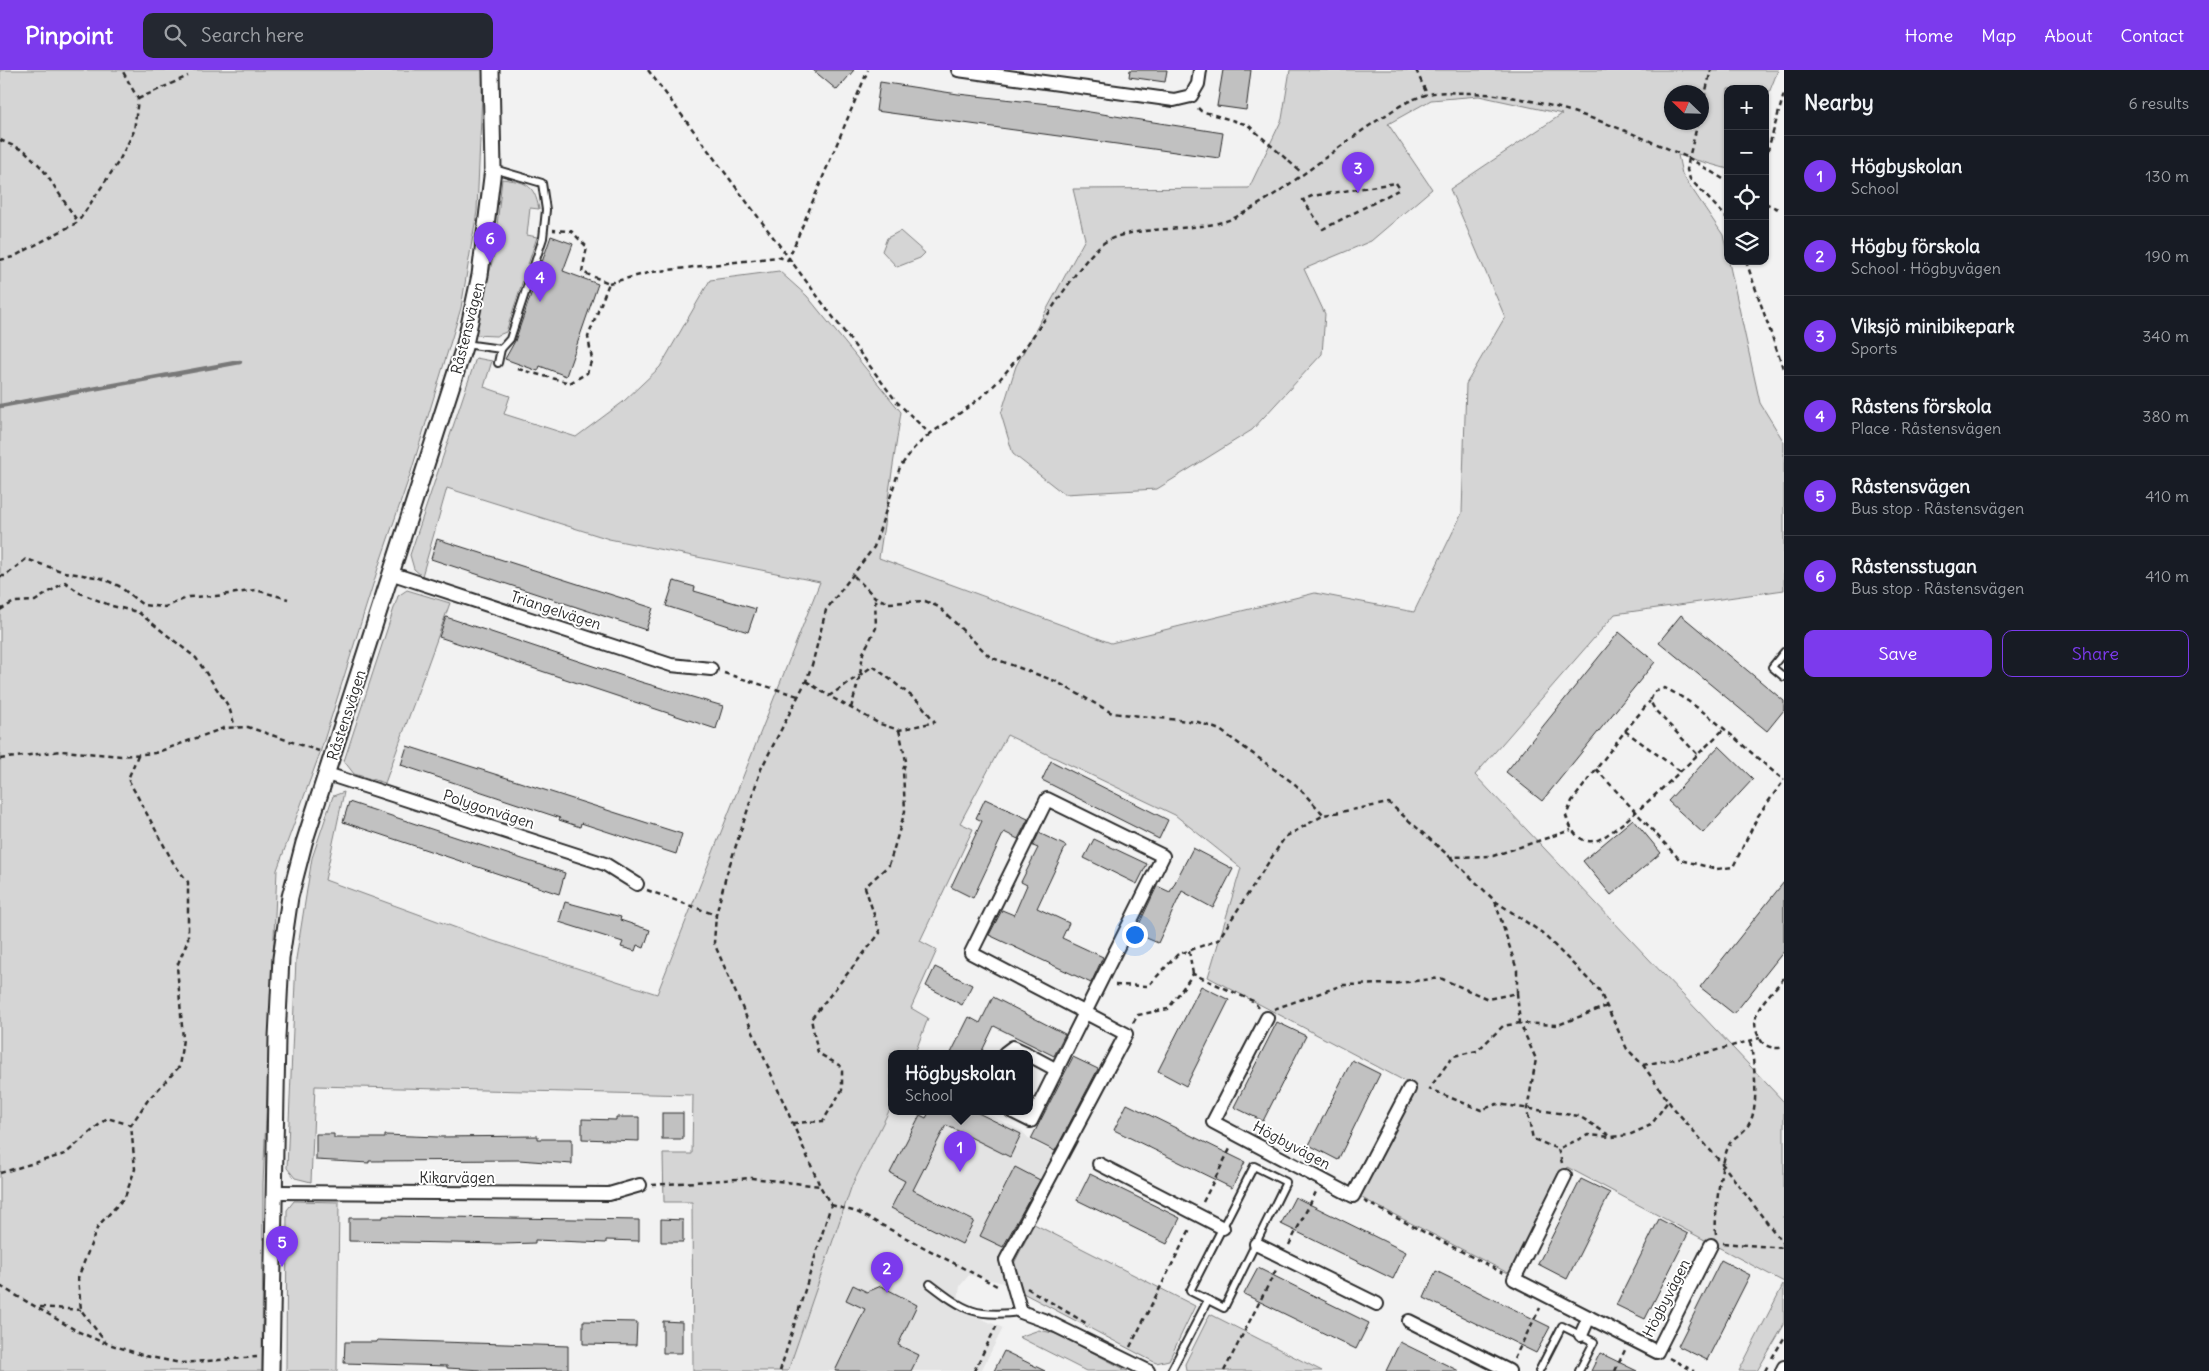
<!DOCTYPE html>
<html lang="en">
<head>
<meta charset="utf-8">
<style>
	:root { --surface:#171b24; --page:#242831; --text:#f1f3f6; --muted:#9ea1a6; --line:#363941; --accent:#7c3aed }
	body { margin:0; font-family:Delius,sans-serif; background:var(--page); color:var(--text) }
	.controls { position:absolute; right:15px; top:15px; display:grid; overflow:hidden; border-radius:10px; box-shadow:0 1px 4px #0004 }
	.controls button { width:45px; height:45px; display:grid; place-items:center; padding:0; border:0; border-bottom:1px solid var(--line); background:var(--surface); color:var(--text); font:25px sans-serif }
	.compass { position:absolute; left:1664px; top:15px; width:45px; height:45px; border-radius:50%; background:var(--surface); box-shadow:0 1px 4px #0004; rotate:293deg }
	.you { position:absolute; left:1134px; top:864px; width:18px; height:18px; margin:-12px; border:4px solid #fff; border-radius:50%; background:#1a73e8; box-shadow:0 0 0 8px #1a73e833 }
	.badge { display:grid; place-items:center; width:32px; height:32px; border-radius:50%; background:var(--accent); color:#fff; font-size:16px; font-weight:700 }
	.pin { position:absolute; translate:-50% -41px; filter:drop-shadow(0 1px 2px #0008) }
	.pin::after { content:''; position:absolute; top:26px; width:18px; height:15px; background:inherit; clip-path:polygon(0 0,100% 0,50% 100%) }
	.popup { position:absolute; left:888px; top:980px; width:145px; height:65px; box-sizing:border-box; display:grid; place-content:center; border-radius:10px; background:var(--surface); filter:drop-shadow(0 1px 4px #0005); font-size:16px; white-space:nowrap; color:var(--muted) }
	.popup b { font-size:19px; color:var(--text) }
	.popup::after { content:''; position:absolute; left:50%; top:100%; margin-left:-10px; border:10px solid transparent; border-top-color:var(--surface) }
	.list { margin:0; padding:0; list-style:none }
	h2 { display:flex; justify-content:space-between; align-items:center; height:65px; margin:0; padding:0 20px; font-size:21px }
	h2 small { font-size:16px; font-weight:400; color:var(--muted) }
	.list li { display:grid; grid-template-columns:32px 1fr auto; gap:15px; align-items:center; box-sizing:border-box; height:80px; padding:0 20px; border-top:1px solid var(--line) }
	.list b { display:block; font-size:19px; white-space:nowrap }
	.list p { margin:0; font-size:16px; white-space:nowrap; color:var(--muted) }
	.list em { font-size:16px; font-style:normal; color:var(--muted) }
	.actions { display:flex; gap:10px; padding:15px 20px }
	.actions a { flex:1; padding:11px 0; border:1px solid var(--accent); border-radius:10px; text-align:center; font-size:18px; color:var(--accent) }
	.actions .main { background:var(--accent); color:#fff }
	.icon { flex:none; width:28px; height:28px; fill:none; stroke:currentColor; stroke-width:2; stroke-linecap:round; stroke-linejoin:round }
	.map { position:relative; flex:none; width:1784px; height:1301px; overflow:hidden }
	header { display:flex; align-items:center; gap:30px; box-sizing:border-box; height:70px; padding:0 25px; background:var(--accent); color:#fff }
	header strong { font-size:24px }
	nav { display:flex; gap:28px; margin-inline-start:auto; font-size:18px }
	.search { width:350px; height:45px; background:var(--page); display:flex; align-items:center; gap:12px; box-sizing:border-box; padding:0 18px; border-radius:10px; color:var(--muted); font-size:19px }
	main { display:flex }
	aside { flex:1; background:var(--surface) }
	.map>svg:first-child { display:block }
</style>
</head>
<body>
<header>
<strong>Pinpoint</strong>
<div class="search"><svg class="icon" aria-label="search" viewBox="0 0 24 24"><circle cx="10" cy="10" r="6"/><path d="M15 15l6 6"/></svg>Search here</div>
<nav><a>Home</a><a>Map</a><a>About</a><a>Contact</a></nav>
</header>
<main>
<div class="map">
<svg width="1784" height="1301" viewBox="0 0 1784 1301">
	<rect width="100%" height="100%" fill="#f2f2f2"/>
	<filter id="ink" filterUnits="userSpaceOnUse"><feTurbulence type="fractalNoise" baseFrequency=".02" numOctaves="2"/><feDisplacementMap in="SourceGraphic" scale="10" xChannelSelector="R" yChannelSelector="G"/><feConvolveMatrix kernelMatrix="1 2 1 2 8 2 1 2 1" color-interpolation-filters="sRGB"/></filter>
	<g filter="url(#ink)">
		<!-- built -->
		<path fill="#e3e3e3" d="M891,1037V1041H981L1022,1061L1031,1071L1068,1089L1004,1213L969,1205L960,1216L958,1231L975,1246L1003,1258L981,1301H788L852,1115Z"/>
		<!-- green -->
		<g fill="#d5d5d5" stroke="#808080" fill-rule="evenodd">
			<path d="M0,0H483L477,141L461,238L411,402L380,492L320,683L277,800L263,1114L262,1301H0Z"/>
			<path d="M1290,0H1778L1765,33V19H1728V99L1678,85L1682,104L1723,165L1760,333L1784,372V520L1615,544L1475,705L1784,1032V1212L1567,1097L1512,1205L1358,1126L1414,1016L1208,907L1241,798L1175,745L1007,665L960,753L973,759L920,871L937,880L911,938L928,948L915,983H891V1037L852,1115L788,1301H693L692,1132H664L663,1084H692L693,1025L315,1016L311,1112L295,1108L287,1098L296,889L312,788L333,726L344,722L325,810L484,868L657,924L820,512L609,469L447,418L422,506L414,499L410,485L476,288L492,291L484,317L510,326L504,344L576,367L623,332L660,297L710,210L779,201L807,226L901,342L879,488L1111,573L1315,523L1414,542L1462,443L1466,314L1505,247L1450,119L1562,44L1479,26L1431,30L1388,54L1432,119L1371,171L1304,199L1325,244L1322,284L1252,360L1157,419L1064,424L1013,384L1001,344L1016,296L1085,169L1073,119L1249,118L1282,49ZM1672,22H1702V52H1672Z"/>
			<path d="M502,109C525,112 534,113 539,139L530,138L527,165L537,167L506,262L496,266L474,265L494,184Z"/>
			<path d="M900,161L925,183L920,188L897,197L882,181L887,168Z"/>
			<path d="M407,520L450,533L385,713L354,704L344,691L398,526Z"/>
			<path d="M294,1131L339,1132L337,1301H286L287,1140Z"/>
			<path d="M1034,1154L1195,1236L1169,1290L1156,1293L1004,1213Z"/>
			<path d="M1784,1213V1255L1757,1301H1739Z"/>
			<path d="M1210,1244L1322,1301H1186L1185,1294Z"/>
			<path d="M1039,1260L1057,1264L1128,1301H1086L1019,1267Z"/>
		</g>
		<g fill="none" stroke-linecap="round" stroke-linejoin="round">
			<!-- stream -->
			<path stroke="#787878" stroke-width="4.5" d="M0,336L240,292"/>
		</g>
		<!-- building -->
		<g fill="#c1c1c1" stroke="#2b2b2b">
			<path d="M813,0H854L837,20Z"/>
			<path d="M1130,0H1167L1165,12L1129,7Z"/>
			<path d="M1223,0H1251L1246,40L1217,36Z"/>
			<path d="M880,12L958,24L1058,35V37L1223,63L1219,88L876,41Z"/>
			<path d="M551,166L573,174L563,201L598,214L566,306L540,296L538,301L505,289L515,271Z"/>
			<path d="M437,469L653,538L646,560L431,489Z"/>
			<path d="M674,511L695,517L694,521L756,539L748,562L666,536Z"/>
			<path d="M1681,545L1784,631V640L1767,661L1659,572Z"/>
			<path d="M446,547L641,612L723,636L716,659L439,567Z"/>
			<path d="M1619,562L1655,592L1542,731L1506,702Z"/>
			<path d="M407,676L682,764L676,784L581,753L580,757L559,750L560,748L401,695Z"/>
			<path d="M1719,676L1753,709L1703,763L1668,731Z"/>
			<path d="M1051,691L1168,750L1159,769L1042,710Z"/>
			<path d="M985,729L1028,749L1018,769L1004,762L973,828L951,817L982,751L976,748Z"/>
			<path d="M349,732L565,803L559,824L343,752Z"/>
			<path d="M1633,749L1661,783L1611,825L1583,791Z"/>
			<path d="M1039,763L1066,776L1037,838L1069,853L1062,868L1103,887L1091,913L989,865L1002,840L1014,845L1027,815L1021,812L1038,778L1033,776Z"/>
			<path d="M1094,769L1147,794L1137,814L1084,788Z"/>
			<path d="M1193,778L1233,799L1213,838L1182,821L1158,873L1135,863L1157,816L1170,822Z"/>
			<path d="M1784,812V881L1734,944L1700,917Z"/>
			<path d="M565,832L621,847L620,850L650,860L644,878L637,875L635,881L621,877L623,872L559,852Z"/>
			<path d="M935,897L972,915L962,935L926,916Z"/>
			<path d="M1201,916L1229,930L1186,1016L1158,1001Z"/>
			<path d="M993,927L1065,964L1054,986L994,956L981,983H951L969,947L980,953Z"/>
			<path d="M1277,952L1306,966L1263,1051L1234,1037Z"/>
			<path d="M1073,987L1098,999L1055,1081L1031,1069Z"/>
			<path d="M1352,990L1380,1004L1338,1090L1309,1075Z"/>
			<path d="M1127,1034L1245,1092L1232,1118L1114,1060Z"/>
			<path d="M930,1041H974L1021,1064L1010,1087L946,1055L913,1120L974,1151L962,1174L891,1138L905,1111L890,1103L920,1045L926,1048Z"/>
			<rect x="662" y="1043" width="21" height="26"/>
			<path d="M616,1047H639V1071L582,1069V1049L616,1050Z"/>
			<path d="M316,1064H334V1068H385V1065L438,1067L538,1066V1069H572V1094L519,1090L369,1091V1093L316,1090Z"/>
			<path d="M1015,1097L1040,1110L1003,1177L980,1166Z"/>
			<path d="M1090,1104L1180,1148L1167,1174L1077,1130Z"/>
			<path d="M1581,1109L1610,1123L1567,1209L1538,1194Z"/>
			<path d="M1295,1127L1406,1182L1393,1209L1281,1154Z"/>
			<path d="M383,1146L639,1150V1171L606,1170V1173L535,1170V1173L504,1174L349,1171V1148H383Z"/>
			<path d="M661,1149L683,1150V1172H661Z"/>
			<path d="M1659,1149L1688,1164L1645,1249L1616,1235Z"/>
			<path d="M1721,1190L1750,1205L1707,1290L1678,1276Z"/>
			<path d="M1258,1198L1369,1253L1356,1279L1244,1224Z"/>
			<path d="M1436,1201L1550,1257L1536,1283L1424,1228Z"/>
			<path d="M853,1215L867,1222L881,1216L917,1235L898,1275L919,1285L911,1301H835L865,1239L846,1230Z"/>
			<path d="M583,1251L637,1252L636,1275L583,1274Z"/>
			<path d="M663,1251L682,1252V1283H663Z"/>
			<path d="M377,1270L568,1276V1299L482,1300L447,1298V1296L344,1293L345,1272H377Z"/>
			<path d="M1400,1272L1459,1301H1386Z"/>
			<path d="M1004,1281L1045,1301H994Z"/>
			<path d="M1600,1283L1637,1301H1591Z"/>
		</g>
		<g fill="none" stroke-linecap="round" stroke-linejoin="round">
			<!-- service casing -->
			<g stroke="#2b2b2b" stroke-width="10">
				<g id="service">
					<path d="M465,274L501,279L510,269L543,168L546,140L542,113L494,99"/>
					<path d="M498,293L501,279"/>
					<path d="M1784,582L1772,597L1784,607"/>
					<path d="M1254,1096L1286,1112L1224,1238L1190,1221Z"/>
					<path d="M930,1214C965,1241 976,1248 1021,1242"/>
					<path d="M1171,1301L1208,1230"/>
					<path d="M1539,1301L1562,1256L1594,1272L1579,1301"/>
				</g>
			</g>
			<!-- minor casing -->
			<g stroke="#2b2b2b" stroke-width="16">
				<g id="minor">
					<path d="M958,0L1174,30L1191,26L1198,14L1200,0"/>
					<path d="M393,504L671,595L711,599"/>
					<path d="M327,704L605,794L637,814"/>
					<path d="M1267,948L1213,1052L1353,1126L1409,1019"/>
					<path d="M1005,983L1013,977L1026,983"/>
					<path d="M1029,985L1057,1000"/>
					<path d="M1011,1041L1031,1051L1163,786L1047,729L971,883L1126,964L1006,1190L1021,1242L1046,1251L1148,1301"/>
					<path d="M1099,1094L1223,1158"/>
					<path d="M1565,1106L1514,1209L1657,1282L1711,1175"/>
					<path d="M273,1122L609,1124L640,1115"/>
					<path d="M1256,1174L1377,1234"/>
					<path d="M1409,1251L1509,1301"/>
					<path d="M1581,1265L1589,1247"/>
					<path d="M1782,1301L1784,1297"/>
				</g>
			</g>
			<!-- tertiary casing -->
			<g stroke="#2b2b2b" stroke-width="19">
				<path id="tertiary" d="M271,1301L277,967L281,888L290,827L304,773L465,274L480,205L493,99L491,0"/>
			</g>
			<!-- path -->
			<g stroke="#2b2b2b" stroke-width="2.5" stroke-dasharray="5 4" stroke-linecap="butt">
				<path d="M648,0L896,331L930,364C954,347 980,331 1000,309C1023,283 1042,253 1061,225C1073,208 1085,189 1101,175C1128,152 1200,165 1236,147C1291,119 1337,75 1389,43C1400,35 1416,27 1429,24C1442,21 1456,23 1470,23C1547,26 1619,57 1689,88L1687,100L1690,109L1728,149"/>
				<path d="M1416,0L1427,24"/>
				<path d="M138,29L188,6"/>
				<path d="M1702,37L1711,0"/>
				<path d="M1198,38L1201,41L1248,55L1302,103"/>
				<path d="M1698,52L1689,88L1728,112"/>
				<path d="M0,70L25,81L42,98L78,152"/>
				<path d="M1765,90L1784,24"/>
				<path d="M1396,113L1400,119L1323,159L1303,130L1312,126Z"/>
				<path d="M1765,133L1778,139"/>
				<path d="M0,190L13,187L78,152L119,91L134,61L138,29L122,0"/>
				<path d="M1746,191L1784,301"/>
				<path d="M609,213L652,202L778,187L788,190L868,0"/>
				<path d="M518,299L570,313L587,303L592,289L588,267L609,213L582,202L587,177L571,161L553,160"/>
				<path d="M0,506H5L26,489L64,502L101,508L119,516L143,535L165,537L189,527L216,526L256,520L288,529"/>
				<path d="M854,506L875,527L888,533L925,531L939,537L990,587L1055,611L1112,643L1198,652L1220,660L1296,715L1324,745"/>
				<path d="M0,540L14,532L35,531L65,512L80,523L112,536L138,542L196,588L229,637L235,657"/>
				<path d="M724,603L798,626"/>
				<path d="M806,611L829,626L873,596L919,632L935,652L899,660L880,654L829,626"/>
				<path d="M851,638L860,605L863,583L876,558L875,527"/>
				<path d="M1625,661L1650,631"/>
				<path d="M1697,684L1655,640L1650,631L1654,622L1665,618C1710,640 1745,680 1784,710"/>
				<path d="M138,685L128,709L174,794L188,812V870L177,896L183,969L179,997L148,1030L131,1055L135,1099L125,1127L98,1156L78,1208L81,1240L106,1273L145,1286L181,1293L257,1287"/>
				<path d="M0,689L61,681L121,686L155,683L224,658L248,657L319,681"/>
				<path d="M1596,699L1680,790L1717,799L1733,797L1758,746L1784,710"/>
				<path d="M1680,701L1625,661L1572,731L1566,746C1571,759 1577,773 1594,771C1614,769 1703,679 1724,659"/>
				<path d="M1450,787L1495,831L1517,900V923"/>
				<path d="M647,820L716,845"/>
				<path d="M1495,831L1541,862L1599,920L1627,979L1643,995L1671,1035L1724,1096L1784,1175"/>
				<path d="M1189,881L1193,904"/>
				<path d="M1784,908C1768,928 1743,945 1762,972C1767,978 1777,979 1784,977"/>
				<path d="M1115,915L1148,916L1177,885L1218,870L1285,767L1324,745L1389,733L1450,787L1493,786L1571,760"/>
				<path d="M1607,936L1558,955L1520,953L1503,956L1477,981L1453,986L1429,1019L1481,1040L1497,1034L1579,1046L1612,1067L1629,1065L1651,1055L1668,1031"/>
				<path d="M1274,939L1343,915L1391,914L1440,908L1488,929L1517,923L1520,953L1536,989L1527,1040L1533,1069L1558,1079"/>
				<path d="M1133,953L1138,945L1168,939L1193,904L1253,931L1259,938"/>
				<path d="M1643,995L1710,982L1760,968"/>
				<path d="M793,1053L823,1051L842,1020V997L818,983L811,949L880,863L865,817L889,795L905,741L903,700L906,691L899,660"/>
				<path d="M1562,1093L1558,1079L1588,1065L1611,1067"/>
				<path d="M0,1103L65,1084L107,1048L131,1055"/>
				<path d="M652,1115L752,1108L820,1116"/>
				<path d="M1364,1131L1503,1203"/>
				<path d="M1203,1132L1231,1077"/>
				<path d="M831,1135L857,1142L999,1217"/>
				<path d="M1716,1164C1714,1146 1721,1088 1730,1073C1735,1066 1745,1062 1749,1054C1760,1036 1754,991 1750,971"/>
				<path d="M1723,1173L1784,1178"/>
				<path d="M1289,1175L1316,1122"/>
				<path d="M0,1216L77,1261L104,1273"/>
				<path d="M1027,1218L1089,1255"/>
				<path d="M40,1237L81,1240"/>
				<path d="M1130,1277L1191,1157"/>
				<path d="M1669,1288L1694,1301"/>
				<path d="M1772,1288L1784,1268"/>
				<path d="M1514,1289L1540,1238"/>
				<path d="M780,1301L831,1135L820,1116L714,873L716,845L726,806L761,699L806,611L812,595L826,540L874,477L900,397L914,378L930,364"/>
				<path d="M974,1301L998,1253"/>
				<path d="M1224,1301L1277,1198"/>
				<path d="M1615,1301L1625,1280"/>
				<path d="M1765,1301L1768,1295"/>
			</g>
			<!-- service -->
			<use href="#service" stroke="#fff" stroke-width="6"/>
			<!-- minor -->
			<use href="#minor" stroke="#fff" stroke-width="12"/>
			<!-- tertiary -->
			<use href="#tertiary" stroke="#fff" stroke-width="15"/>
		</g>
	</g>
	<g text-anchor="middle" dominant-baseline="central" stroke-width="4" stroke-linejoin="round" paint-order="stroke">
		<!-- street labels -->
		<g font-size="15" fill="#2b2b2b" stroke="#fff">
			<text transform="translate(467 258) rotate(-76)">Råstensvägen</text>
			<text transform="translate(556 540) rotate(18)">Triangelvägen</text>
			<text transform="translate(346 645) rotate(-72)">Råstensvägen</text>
			<text transform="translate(489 739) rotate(18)">Polygonvägen</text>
			<text transform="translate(1292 1075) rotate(28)">Högbyvägen</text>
			<text x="457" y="1107">Kikarvägen</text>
			<text transform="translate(1666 1228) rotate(-63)">Högbyvägen</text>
		</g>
	</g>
</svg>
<div class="controls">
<button>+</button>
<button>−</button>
<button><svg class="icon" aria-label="locate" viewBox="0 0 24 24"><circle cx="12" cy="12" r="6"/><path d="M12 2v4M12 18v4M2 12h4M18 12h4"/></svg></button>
<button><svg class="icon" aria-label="layers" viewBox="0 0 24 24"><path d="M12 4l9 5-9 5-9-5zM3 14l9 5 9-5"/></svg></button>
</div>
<svg class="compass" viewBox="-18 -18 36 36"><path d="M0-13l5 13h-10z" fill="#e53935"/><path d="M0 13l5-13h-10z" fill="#9ea1a6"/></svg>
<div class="you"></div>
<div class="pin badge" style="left:960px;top:1102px">1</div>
<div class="popup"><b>Högbyskolan</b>School</div>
<div class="pin badge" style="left:887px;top:1223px">2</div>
<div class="pin badge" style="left:1358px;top:123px">3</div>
<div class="pin badge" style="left:540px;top:232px">4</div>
<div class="pin badge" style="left:282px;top:1197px">5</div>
<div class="pin badge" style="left:490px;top:193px">6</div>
</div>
<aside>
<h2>Nearby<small>6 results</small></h2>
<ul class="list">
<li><span class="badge">1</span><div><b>Högbyskolan</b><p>School</p></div><em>130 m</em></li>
<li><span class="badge">2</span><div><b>Högby förskola</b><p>School · Högbyvägen</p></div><em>190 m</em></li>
<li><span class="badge">3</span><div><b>Viksjö minibikepark</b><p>Sports</p></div><em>340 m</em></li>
<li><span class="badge">4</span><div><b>Råstens förskola</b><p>Place · Råstensvägen</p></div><em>380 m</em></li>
<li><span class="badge">5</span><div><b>Råstensvägen</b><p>Bus stop · Råstensvägen</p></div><em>410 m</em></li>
<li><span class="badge">6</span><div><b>Råstensstugan</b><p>Bus stop · Råstensvägen</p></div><em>410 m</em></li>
</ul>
<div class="actions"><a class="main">Save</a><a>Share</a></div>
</aside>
</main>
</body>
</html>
